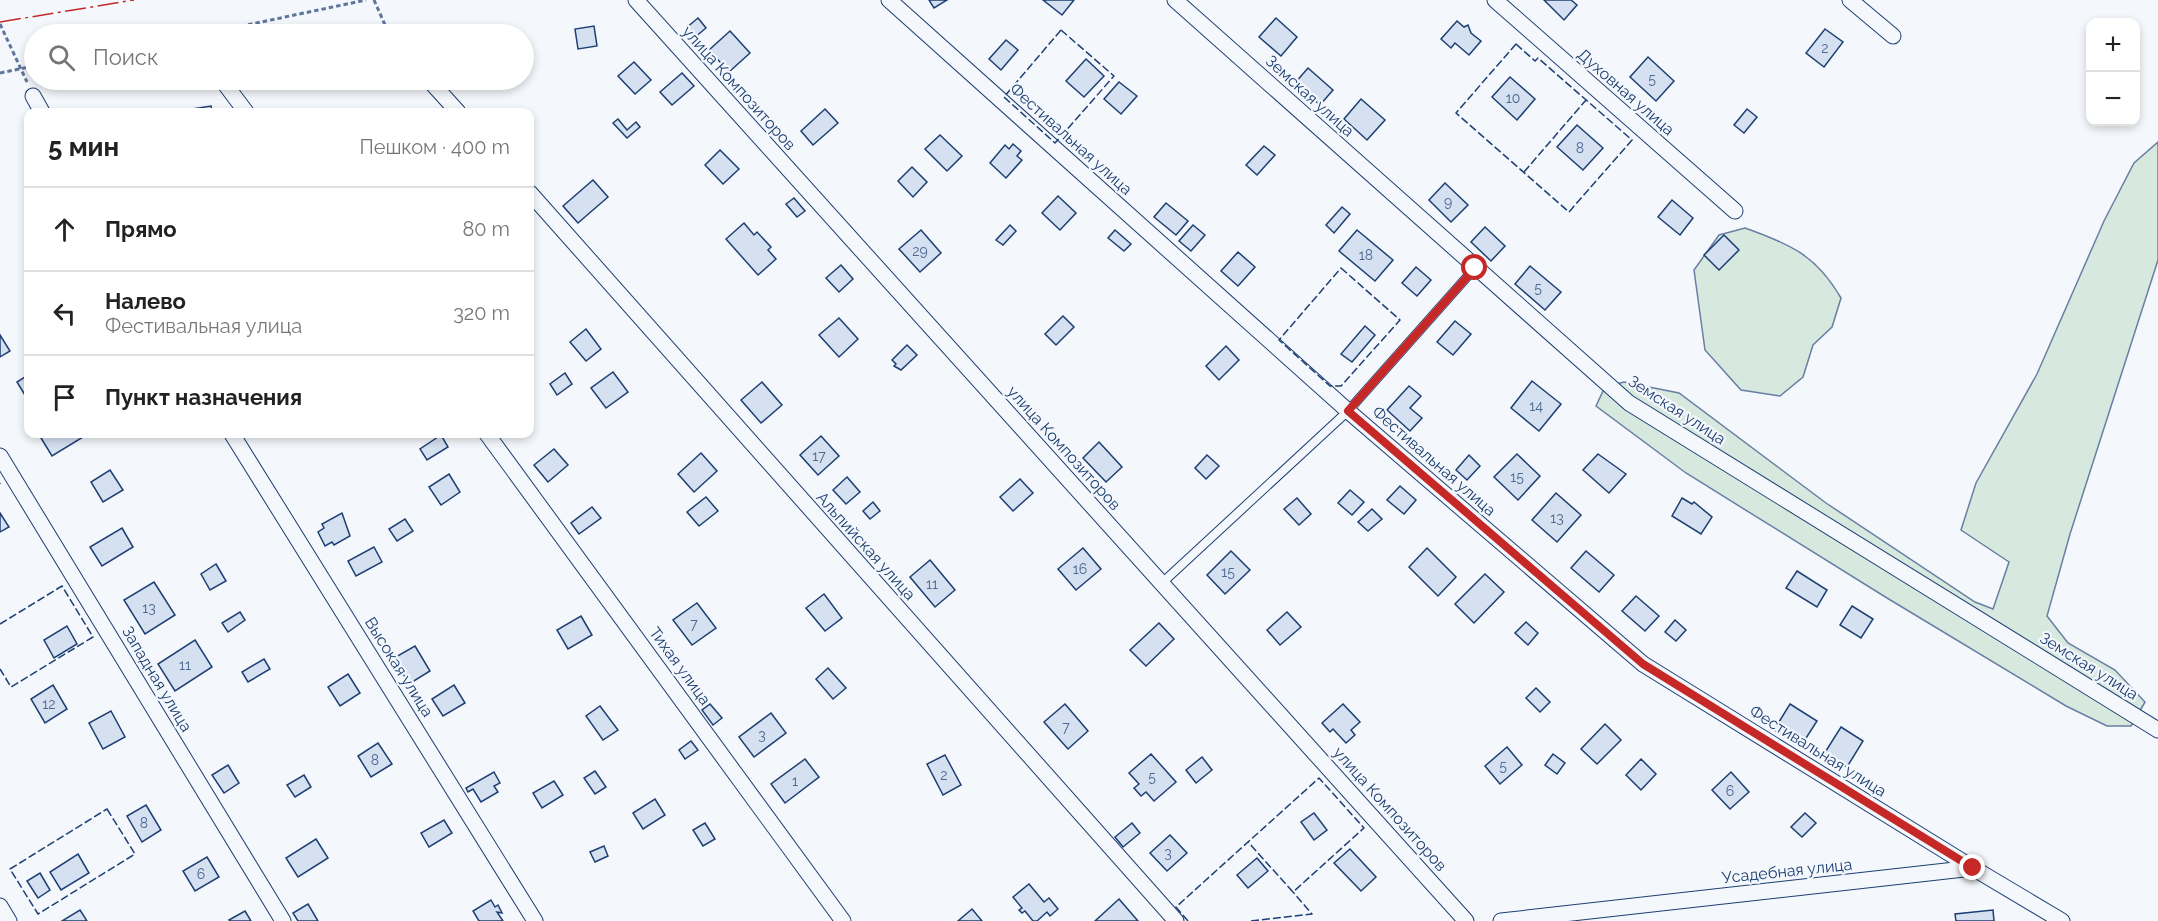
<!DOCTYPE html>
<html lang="ru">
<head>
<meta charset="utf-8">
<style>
	:root { --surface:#fff; --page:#f6f6f6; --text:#222; --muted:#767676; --line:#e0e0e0 }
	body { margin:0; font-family:Raleway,sans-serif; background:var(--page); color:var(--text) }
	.controls { position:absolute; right:18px; top:18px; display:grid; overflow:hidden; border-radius:12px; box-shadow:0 3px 9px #0003 }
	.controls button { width:54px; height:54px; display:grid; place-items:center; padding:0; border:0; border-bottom:2px solid var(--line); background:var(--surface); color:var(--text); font:30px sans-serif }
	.stop { position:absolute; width:18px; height:18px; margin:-14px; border:4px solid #c62828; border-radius:50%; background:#fff }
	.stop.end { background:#c62828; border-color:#fff; box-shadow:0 2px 6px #0008 }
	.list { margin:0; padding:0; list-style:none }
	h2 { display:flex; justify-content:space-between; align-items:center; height:78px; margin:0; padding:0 24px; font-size:26px }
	h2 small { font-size:20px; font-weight:400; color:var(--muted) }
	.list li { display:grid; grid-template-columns:39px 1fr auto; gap:18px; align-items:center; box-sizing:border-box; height:84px; padding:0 24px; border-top:2px solid var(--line) }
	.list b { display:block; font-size:22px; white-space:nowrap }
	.list p { margin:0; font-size:20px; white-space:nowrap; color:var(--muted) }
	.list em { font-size:20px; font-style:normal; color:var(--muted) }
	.icon { flex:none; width:33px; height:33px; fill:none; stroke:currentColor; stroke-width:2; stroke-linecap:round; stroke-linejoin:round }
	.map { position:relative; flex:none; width:2158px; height:921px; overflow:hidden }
	.search { position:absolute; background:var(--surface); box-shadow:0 3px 9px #0003; left:24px; top:24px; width:510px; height:66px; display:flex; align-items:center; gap:15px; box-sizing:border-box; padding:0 21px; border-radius:33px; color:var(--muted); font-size:22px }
	.panel { position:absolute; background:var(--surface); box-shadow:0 3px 9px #0003; left:24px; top:108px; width:510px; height:330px; border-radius:12px }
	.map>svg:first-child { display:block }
</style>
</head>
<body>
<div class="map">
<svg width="2158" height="921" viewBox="0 0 2158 921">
	<rect width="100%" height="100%" fill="#f4f7fb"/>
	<!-- green -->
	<g fill="#d7e8df" stroke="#687fa3" stroke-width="1.5">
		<path d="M2158,142V260L2070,534L2047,616L2068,643L2115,670L2145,702L2131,726H2107L2066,706L1887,598L1686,473L1596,406L1605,387L1624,382L1679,393L1826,503L1975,602L1993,609L2009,562L1961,530L1976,483L2037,374L2104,221L2134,163Z"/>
		<path d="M1745,228C1790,244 1816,255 1841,298L1832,327L1813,345L1803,377L1780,396L1741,390L1705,350L1694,270L1719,235Z"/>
	</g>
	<!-- building -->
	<g fill="#d5e0f0" stroke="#1d3f73" stroke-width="1.5">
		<path d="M929,0H947L934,8Z"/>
		<path d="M1043,0H1074L1062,15Z"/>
		<path d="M1544,0H1571L1577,5L1564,20Z"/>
		<path d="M698,18L706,28L694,38L686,28Z"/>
		<path d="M1276,18L1297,37L1281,56L1259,37Z"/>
		<path d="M1457,21L1464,27L1468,25L1471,33L1481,41L1469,55L1455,43L1451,48L1441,39Z"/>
		<path d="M594,26L597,46L578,49L575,29Z"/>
		<path d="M1825,29L1843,42L1824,67L1806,53Z"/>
		<path d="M730,31L750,53L729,72L709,50Z"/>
		<path d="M1006,40L1018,50L1001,70L989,59Z"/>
		<path d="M1648,57L1674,81L1656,101L1630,77Z"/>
		<path d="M1086,59L1104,76L1084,97L1066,81Z"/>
		<path d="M634,62L651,80L635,94L618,76Z"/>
		<path d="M1308,68L1333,90L1320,105L1295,83Z"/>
		<path d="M682,73L694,86L672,105L660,92Z"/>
		<path d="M1510,77L1535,99L1517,120L1492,97Z"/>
		<path d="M349,80H366L367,82L349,85Z"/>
		<path d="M1119,82L1137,96L1121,114L1104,99Z"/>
		<path d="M1361,99L1385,120L1367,140L1344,119Z"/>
		<path d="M211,106L212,112H186V110Z"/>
		<path d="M825,109L838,123L813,145L801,131Z"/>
		<path d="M1747,109L1757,117L1744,133L1734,125Z"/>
		<path d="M618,119L627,130L636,122L640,127L627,138L613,123Z"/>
		<path d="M1577,125L1603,148L1583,170L1557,147Z"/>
		<path d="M940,135L962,156L947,171L925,149Z"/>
		<path d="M1013,144L1021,151L1017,156L1022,160L1006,178L990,163L1005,145L1009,149Z"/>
		<path d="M1264,146L1275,155L1257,175L1246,165Z"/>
		<path d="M720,150L739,169L723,184L705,165Z"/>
		<path d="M912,167L927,182L913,197L898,181Z"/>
		<path d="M593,180L608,197L578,223L563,206Z"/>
		<path d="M1445,183L1468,205L1451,222L1429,200Z"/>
		<path d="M1058,196L1076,213L1060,230L1042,213Z"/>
		<path d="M794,198L805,211L797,217L786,204Z"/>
		<path d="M1672,200L1693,218L1680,235L1658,217Z"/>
		<path d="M1166,203L1188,221L1176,235L1154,217Z"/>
		<path d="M1342,207L1350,214L1334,233L1326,225Z"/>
		<path d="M744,223L754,235L757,232L771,247L768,250L776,259L758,275L726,239Z"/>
		<path d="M1010,225L1016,231L1003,245L996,240Z"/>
		<path d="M1193,225L1205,235L1191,251L1179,241Z"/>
		<path d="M1485,227L1505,246L1491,261L1471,242Z"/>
		<path d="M921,230L941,253L920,272L899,249Z"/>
		<path d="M1115,230L1131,244L1124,251L1108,238Z"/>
		<path d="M1357,230L1393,260L1375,281L1339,251Z"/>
		<path d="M1724,235L1739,250L1719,270L1704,255Z"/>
		<path d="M1238,252L1255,267L1238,286L1221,271Z"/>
		<path d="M841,265L853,279L839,292L826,278Z"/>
		<path d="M1530,266L1561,292L1545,310L1515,284Z"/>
		<path d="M1416,267L1431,280L1417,296L1402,283Z"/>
		<path d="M1063,316L1074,327L1056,345L1045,334Z"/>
		<path d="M839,318L858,339L839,357L819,335Z"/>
		<path d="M1455,321L1471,334L1453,355L1437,342Z"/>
		<path d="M1365,326L1375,335L1352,362L1341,354Z"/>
		<path d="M586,329L601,349L586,361L570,342Z"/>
		<path d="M0,335L10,351L0,357Z"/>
		<path d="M907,345L917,355L901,370L894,366L896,364L892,360Z"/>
		<path d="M1226,346L1239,360L1219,380L1206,366Z"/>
		<path d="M613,372L628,392L606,408L591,388Z"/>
		<path d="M565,373L572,384L557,395L550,384Z"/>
		<path d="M28,375V400L17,382Z"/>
		<path d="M1532,381L1561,404L1539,431L1511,408Z"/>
		<path d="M762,382L782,405L761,423L741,400Z"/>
		<path d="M1409,386L1421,396L1410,408L1422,418L1410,431L1387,410Z"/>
		<path d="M49,434H88L52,456L41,438Z"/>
		<path d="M441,435L448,447L427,460L420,449Z"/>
		<path d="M821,436L839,456L818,475L800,455Z"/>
		<path d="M1099,442L1122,467L1106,482L1083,458Z"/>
		<path d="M554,449L568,465L548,482L534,465Z"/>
		<path d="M701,453L717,471L694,492L678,474Z"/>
		<path d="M1517,454L1540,476L1518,500L1494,477Z"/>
		<path d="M1598,454L1626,474L1609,493L1583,470Z"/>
		<path d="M1207,455L1219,466L1206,479L1195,468Z"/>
		<path d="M1469,455L1480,466L1467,480L1456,470Z"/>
		<path d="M110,470L123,490L103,502L91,482Z"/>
		<path d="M449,474L460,492L441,505L429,487Z"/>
		<path d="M847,477L860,492L846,504L833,490Z"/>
		<path d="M1020,479L1033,493L1013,511L1000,497Z"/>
		<path d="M1400,486L1416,500L1404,514L1387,500Z"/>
		<path d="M1350,490L1364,502L1352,515L1338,503Z"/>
		<path d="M1556,493L1581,515L1557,542L1532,520Z"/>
		<path d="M706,497L718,511L699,526L687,512Z"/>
		<path d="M1297,498L1311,514L1299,525L1284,509Z"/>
		<path d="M1682,498L1692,504L1694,502L1712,517L1701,534L1672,516Z"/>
		<path d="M873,502L880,511L870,519L863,511Z"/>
		<path d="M592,507L601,518L579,534L571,523Z"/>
		<path d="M1372,509L1382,519L1368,531L1358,522Z"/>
		<path d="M0,513L9,527L0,532Z"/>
		<path d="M342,513L350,536L334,545L332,542L325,546L318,532L324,528L322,524Z"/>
		<path d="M405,519L413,531L397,541L389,529Z"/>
		<path d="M122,528L133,547L102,566L90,547Z"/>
		<path d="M374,547L382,562L356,576L348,561Z"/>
		<path d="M1083,548L1101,569L1076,590L1058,569Z"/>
		<path d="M1427,548L1456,577L1438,596L1409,567Z"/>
		<path d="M1231,551L1250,570L1225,594L1207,575Z"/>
		<path d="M1586,551L1614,575L1599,592L1571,568Z"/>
		<path d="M930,560L955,590L935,607L910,577Z"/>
		<path d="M216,564L226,581L210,590L201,574Z"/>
		<path d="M1797,571L1827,590L1817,607L1786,588Z"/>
		<path d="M1485,574L1504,592L1474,623L1455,604Z"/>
		<path d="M154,582L175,615L145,634L124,600Z"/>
		<path d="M824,594L842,618L825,631L806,608Z"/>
		<path d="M1636,596L1659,616L1645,631L1622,611Z"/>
		<path d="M697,603L716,628L692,645L673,620Z"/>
		<path d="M1852,606L1873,619L1861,638L1840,625Z"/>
		<path d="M240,612L245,620L228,632L222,623Z"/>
		<path d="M1287,612L1301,627L1280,645L1267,630Z"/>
		<path d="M581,616L592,635L568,649L557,630Z"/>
		<path d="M1675,620L1686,630L1676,641L1665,632Z"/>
		<path d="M1526,622L1538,633L1528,645L1515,633Z"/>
		<path d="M1159,623L1174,639L1146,666L1130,650Z"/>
		<path d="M67,626L77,644L54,658L44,640Z"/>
		<path d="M195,640L212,667L175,691L158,664Z"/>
		<path d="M415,646L430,671L409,684L394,658Z"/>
		<path d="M264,659L270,669L248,682L242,672Z"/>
		<path d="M828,668L846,688L833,699L816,679Z"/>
		<path d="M348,674L360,693L340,706L328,687Z"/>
		<path d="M53,685L67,709L45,723L31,699Z"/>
		<path d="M454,685L465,703L443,716L432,699Z"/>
		<path d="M1536,688L1550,702L1540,712L1526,698Z"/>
		<path d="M710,704L722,718L713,725L702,710Z"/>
		<path d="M1065,704L1088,731L1068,749L1044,722Z"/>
		<path d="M1343,704L1360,722L1351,730L1355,735L1346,743L1333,729L1330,732L1322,723Z"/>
		<path d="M1790,704L1817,721L1801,746L1774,730Z"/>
		<path d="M600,706L618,730L603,740L586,716Z"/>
		<path d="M111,711L125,737L103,749L89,723Z"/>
		<path d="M771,713L786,733L754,757L739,737Z"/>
		<path d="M1605,724L1621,740L1597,764L1581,749Z"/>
		<path d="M1841,727L1863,741L1847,767L1824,754Z"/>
		<path d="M691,741L698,750L685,759L679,750Z"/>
		<path d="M378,743L392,764L371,777L358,756Z"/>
		<path d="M1507,747L1522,765L1500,784L1485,766Z"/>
		<path d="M1151,754L1176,782L1154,801L1146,792L1141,796L1134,788L1139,784L1129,773Z"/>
		<path d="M1553,754L1565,763L1557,774L1545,765Z"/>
		<path d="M945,755L961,785L943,795L927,764Z"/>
		<path d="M1202,757L1212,770L1196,783L1186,770Z"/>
		<path d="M805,759L819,777L785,803L771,784Z"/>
		<path d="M1641,759L1656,774L1641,790L1626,775Z"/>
		<path d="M228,765L239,783L224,793L212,775Z"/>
		<path d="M595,771L606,787L595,794L584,778Z"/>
		<path d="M494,772L500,783L494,786L498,792L481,802L473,789L468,792L466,788Z"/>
		<path d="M1731,772L1749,792L1730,809L1712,790Z"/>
		<path d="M304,775L311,787L295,797L287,785Z"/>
		<path d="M554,781L563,795L542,808L533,793Z"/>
		<path d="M655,799L665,815L643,829L633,813Z"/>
		<path d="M146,805L161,830L142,842L127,816Z"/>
		<path d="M1314,813L1327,830L1314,840L1301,822Z"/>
		<path d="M1805,813L1816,823L1802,837L1791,827Z"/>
		<path d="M444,820L452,833L429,847L421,833Z"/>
		<path d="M705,823L715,839L703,846L693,830Z"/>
		<path d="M1132,823L1140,833L1123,847L1115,837Z"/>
		<path d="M1170,835L1187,853L1167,871L1150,853Z"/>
		<path d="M316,839L328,858L298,877L286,858Z"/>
		<path d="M604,846L608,856L595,862L590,852Z"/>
		<path d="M1350,849L1376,877L1361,891L1334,863Z"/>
		<path d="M78,854L89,873L61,890L50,872Z"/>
		<path d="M207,857L219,877L195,891L183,871Z"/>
		<path d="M1257,858L1268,871L1248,888L1237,875Z"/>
		<path d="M40,873L50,890L38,898L27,881Z"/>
		<path d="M1029,884L1044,902L1049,898L1058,909L1050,916L1047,912L1037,921H1033L1025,911L1022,913L1019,910L1022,908L1013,897Z"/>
		<path d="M1119,899L1138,921H1095Z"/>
		<path d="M491,900L495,907L498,905L502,913L497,912L503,921H479L473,911Z"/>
		<path d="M308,904L318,921H298L293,913Z"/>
		<path d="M972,909L982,921H958Z"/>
		<path d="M80,910L87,921H62Z"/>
		<path d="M1993,910L1994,921H1956L1955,914Z"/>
		<path d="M245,911L251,921H230L229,920Z"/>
	</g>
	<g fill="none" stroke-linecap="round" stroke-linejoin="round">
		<!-- lane casing -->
		<g stroke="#1d3f73" stroke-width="10">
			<path id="lane" d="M1162,583L1348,411L1475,268"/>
		</g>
		<!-- street casing -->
		<g stroke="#1d3f73" stroke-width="17">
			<g id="street">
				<path d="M636,0L1466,921"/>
				<path d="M889,0L1348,411L1643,664L1973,868"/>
				<path d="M1175,0L1629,403L2158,730"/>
				<path d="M1495,0L1735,211"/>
				<path d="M1850,0L1893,36"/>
				<path d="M222,80L246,112"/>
				<path d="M429,80L458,112"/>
				<path d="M33,96L42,112"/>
				<path d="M530,193L1176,921"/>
				<path d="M232,434L535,921"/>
				<path d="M487,434L843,921"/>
				<path d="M0,456L283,921"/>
				<path d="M0,906L9,921"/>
				<path d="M1501,921L1973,868L2062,921"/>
			</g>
		</g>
		<!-- path -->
		<g stroke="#5e769c" stroke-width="3" stroke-dasharray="4.5 3" stroke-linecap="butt">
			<path d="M374,0L389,34"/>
			<path d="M0,24L27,82"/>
			<path d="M204,34L366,0"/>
			<path d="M0,73L34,66"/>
		</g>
		<!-- lane -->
		<use href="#lane" stroke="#f4f7fb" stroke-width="8"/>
		<!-- street -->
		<use href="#street" stroke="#f4f7fb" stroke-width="15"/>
		<!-- fence -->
		<g stroke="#1d3f73" stroke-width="1.5" stroke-dasharray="8 3" stroke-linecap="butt">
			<path d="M1061,30L1114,76L1055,143L1004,97Z"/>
			<path d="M1516,44L1535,61L1538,58L1632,140L1569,212L1456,113Z"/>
			<path d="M1524,172L1586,100"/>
			<path d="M1341,268L1400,320L1341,386H1330L1279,340Z"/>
			<path d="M0,483V484"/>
			<path d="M0,624L62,586L93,637L11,687L0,669"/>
			<path d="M107,809L135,854L38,914L10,869Z"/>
			<path d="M1188,921L1176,907L1319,778L1364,828L1293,892L1248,842"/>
			<path d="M1251,921L1312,914L1293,892"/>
		</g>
		<!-- power -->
		<path stroke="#c62828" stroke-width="1.5" stroke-dasharray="21 4.5 3 4.5" stroke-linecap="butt" d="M0,22L134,0"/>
	</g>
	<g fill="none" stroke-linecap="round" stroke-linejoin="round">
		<!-- route -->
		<path stroke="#c62828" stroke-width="8" d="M1475,268L1348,411L1643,664L1973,868"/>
	</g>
	<g text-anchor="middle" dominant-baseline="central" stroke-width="4.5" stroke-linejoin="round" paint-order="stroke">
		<!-- number labels -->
		<g font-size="14" fill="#4b6792">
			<text x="1825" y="48">2</text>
			<text x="1652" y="79">5</text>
			<text x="1513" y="98">10</text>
			<text x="1580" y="148">8</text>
			<text x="1448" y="202">9</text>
			<text x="920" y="251">29</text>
			<text x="1366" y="255">18</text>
			<text x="1538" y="288">5</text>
			<text x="1536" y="406">14</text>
			<text x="819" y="456">17</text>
			<text x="1517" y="477">15</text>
			<text x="1557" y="518">13</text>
			<text x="1080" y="569">16</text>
			<text x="1228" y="572">15</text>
			<text x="932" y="584">11</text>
			<text x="149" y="608">13</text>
			<text x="694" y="624">7</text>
			<text x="185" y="665">11</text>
			<text x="49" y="704">12</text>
			<text x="1066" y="727">7</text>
			<text x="762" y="735">3</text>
			<text x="375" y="760">8</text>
			<text x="1503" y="766">5</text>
			<text x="944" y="775">2</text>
			<text x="1152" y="777">5</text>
			<text x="795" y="781">1</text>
			<text x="1730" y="791">6</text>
			<text x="144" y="823">8</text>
			<text x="1168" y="853">3</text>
			<text x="201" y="874">6</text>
		</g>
		<!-- street labels -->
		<g font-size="16" fill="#1d3f73" stroke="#f4f7fb">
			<text transform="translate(739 88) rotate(48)">улица Композиторов</text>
			<text transform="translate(1626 92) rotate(41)">Духовная улица</text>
			<text transform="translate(1310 96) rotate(42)">Земская улица</text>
			<text transform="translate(1071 139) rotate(42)">Фестивальная улица</text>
			<text transform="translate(1677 410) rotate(33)">Земская улица</text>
			<text transform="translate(1064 448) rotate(48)">улица Композиторов</text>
			<text transform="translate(1434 461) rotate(41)">Фестивальная улица</text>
			<text transform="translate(866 546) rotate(48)">Альпийская улица</text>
			<text transform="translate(680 666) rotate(54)">Тихая улица</text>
			<text transform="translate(2089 666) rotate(32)">Земская улица</text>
			<text transform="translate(399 667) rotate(58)">Высокая улица</text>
			<text transform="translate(157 679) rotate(59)">Западная улица</text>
			<text transform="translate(1818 751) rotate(32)">Фестивальная улица</text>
			<text transform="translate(1390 809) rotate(48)">улица Композиторов</text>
			<text transform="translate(1787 871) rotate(-6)">Усадебная улица</text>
		</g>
	</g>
</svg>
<div class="controls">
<button>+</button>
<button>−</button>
</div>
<div class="stop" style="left:1475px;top:268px"></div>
<div class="stop end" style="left:1973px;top:868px"></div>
<div class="search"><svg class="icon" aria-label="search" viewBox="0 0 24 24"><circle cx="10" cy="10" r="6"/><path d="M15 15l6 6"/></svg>Поиск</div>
<section class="panel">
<h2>5 мин<small>Пешком · 400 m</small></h2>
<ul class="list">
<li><svg class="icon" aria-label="ahead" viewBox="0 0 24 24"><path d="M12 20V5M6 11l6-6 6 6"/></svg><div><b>Прямо</b></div><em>80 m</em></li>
<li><svg class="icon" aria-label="left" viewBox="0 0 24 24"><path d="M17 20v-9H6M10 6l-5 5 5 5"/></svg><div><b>Налево</b><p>Фестивальная улица</p></div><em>320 m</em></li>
<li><svg class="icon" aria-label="arrive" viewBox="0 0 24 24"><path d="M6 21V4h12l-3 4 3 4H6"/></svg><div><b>Пункт назначения</b></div></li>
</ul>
</section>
</div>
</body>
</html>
